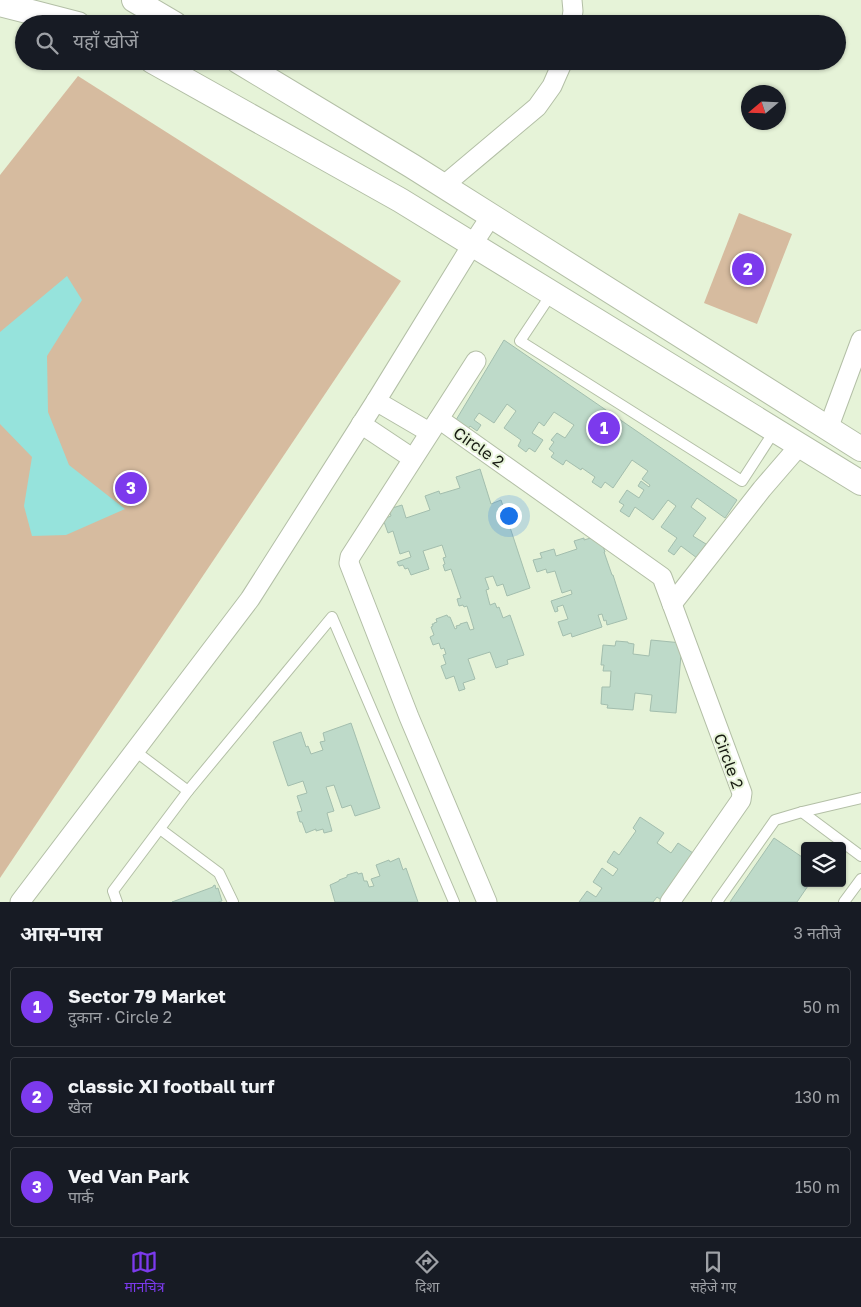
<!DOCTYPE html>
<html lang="hi">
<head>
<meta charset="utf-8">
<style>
	:root { --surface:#171b24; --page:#20242c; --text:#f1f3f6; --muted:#9ea1a6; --line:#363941; --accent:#7c3aed }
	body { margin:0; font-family:"Golos Text","Noto Sans Devanagari",sans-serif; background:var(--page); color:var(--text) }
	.controls { position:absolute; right:15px; bottom:15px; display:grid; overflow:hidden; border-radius:5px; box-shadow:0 1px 4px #0004 }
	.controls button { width:45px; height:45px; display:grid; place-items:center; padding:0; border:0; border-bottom:1px solid var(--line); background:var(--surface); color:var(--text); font:25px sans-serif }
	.compass { position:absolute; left:741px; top:85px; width:45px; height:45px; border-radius:50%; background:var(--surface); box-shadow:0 1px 4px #0004; rotate:251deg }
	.you { position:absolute; left:508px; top:515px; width:18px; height:18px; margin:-12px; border:4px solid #fff; border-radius:50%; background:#1a73e8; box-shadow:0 0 0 8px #1a73e833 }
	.badge { display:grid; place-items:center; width:32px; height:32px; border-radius:50%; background:var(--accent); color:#fff; font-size:16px; font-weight:700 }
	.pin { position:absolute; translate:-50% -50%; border:2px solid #fff; box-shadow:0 1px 5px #0006 }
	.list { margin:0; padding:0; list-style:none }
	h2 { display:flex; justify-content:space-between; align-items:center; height:65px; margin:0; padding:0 20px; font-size:21px }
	h2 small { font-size:16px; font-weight:400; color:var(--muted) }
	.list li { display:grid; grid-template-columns:32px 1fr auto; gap:15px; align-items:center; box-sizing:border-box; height:80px; margin:0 10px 10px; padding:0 10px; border:1px solid var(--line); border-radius:5px }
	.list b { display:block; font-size:19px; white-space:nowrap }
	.list p { margin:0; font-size:16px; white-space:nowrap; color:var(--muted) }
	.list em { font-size:16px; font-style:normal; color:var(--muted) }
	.icon { flex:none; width:28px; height:28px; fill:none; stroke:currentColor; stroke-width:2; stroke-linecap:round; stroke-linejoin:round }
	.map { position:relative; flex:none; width:861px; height:902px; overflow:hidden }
	.search { position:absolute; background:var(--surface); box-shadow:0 1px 4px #0004; left:15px; right:15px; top:15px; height:55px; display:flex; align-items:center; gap:12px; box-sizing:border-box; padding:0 18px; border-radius:28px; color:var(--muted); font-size:19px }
	.sheet { height:335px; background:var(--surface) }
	nav { display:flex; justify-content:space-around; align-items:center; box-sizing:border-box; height:70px; border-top:1px solid var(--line); background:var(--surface); font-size:14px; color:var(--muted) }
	nav a { display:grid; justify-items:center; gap:2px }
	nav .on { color:var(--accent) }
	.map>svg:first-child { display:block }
</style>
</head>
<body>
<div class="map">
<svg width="861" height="902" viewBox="0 0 861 902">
	<rect width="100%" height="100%" fill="#e6f3d8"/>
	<!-- green -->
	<g fill="#d6bb9f">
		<path d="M78,76L401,281L0,878V175Z"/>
		<path d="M739,213L792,234L757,324L704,303Z"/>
	</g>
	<!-- water -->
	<path fill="#96e3dc" d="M67,276L82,300L47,356L48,412L69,465L125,509L66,535L32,536L24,506L32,457L0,424V332Z"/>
	<!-- building -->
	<g fill="#bedac9" stroke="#a3beae">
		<path d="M504,340L737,500L725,518L697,498L691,507L706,518L693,536L706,544L697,558L681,546L674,555L668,551L677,538L661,527L676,506L668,500L653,520L635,507L629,517L620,511L624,505L619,502L627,490L639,498L644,490L638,486L641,481L649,487L650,485L642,479L648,471L632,460L613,488L605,482L601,488L592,482L595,477L582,468L581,470L566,460L563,465L551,457L554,453L549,449L554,442L551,440L557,433L565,438L574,425L554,412L544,426L539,422L532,433L543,440L535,452L529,448L526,452L518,446L521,440L504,428L516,411L507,404L494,423L479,413L474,420L481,425L477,431L470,426L466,432L456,420Z"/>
		<path d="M480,469L491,504L501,500L530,588L507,596L503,584L497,586L493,576L485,578L489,589L486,590L490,605L495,603L497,608L499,607L503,618L510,615L524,655L507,660L508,664L496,668L490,652L468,659L475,679L463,683L465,689L459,691L454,676L446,679L441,666L446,664L443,655L446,654L444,648L441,649L439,643L433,645L430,637L434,635L431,627L433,626L432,624H434V623L437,622L436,619L447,615L448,617H450L455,629L457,628L456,626L460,625V624L467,622L470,630L474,629L467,606L464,607L463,605L459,606L457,599L461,598L451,569L445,571L443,565L445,564L443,558L446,557L442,545L423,551L429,569L411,575L408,568L405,569L403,565L399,566L397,562L411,557L409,551L400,554L393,531L388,533L383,519L391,516L389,509L402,505L406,518L430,510L425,496L439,491L440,494L460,488L456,477Z"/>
		<path d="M594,537L601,540L605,552H604L612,575H613L627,619L607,625L606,620L604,621L602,614L598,615L602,627L572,637L571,633L563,636L558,622L568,619L563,605L557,607L558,611L555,612L551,601L572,594L571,590L562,593L555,571L547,573L546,569L537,572L533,560L542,558L540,553L554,549L556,556L577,549L574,541L584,538V540Z"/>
		<path d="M651,640L682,643L676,713L650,711L652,695L635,693L633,710L607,708L608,705L601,704L602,687H610L611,671H603L604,665H601L603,645L615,646L616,641L628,642V643L634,644L633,654L649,656Z"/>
		<path d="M351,723L380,808L355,816L351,805L342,808L334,785L326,787L334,811L327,813L332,831L324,833L323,829L316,831V829L306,833L302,822H300L297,812L302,811L297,796L307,793L303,781L288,786L273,742L301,732L306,747L308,746L311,754L323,750L320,742L325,741L323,733Z"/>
		<path d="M640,817L664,833L657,843L671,853L678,843L696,855L664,902L657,897L653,902H579L587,891L596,897L602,888L593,882L602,868L613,876L618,869L607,862L614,851L619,855L636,831L633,828Z"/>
		<path d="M774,838L805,859V883H810L797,902H730Z"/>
		<path d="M399,858L403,870L406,868L418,902H335L330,885L339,881V880L347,877V875L357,872L358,874L362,873L364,881H367L369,887L374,886L371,879L380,876L376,865L389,860L390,862Z"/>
		<path d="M215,885L216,889L218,888L222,901L218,902H172L213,887V886Z"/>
	</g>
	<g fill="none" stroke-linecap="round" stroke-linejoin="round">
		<!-- service casing -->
		<g stroke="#b3bfa6" stroke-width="12">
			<g id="service">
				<path d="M552,293L520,341L742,481L775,430"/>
				<path d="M135,751L188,791"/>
				<path d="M802,812L861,856"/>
				<path d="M160,829L219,873L233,902"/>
				<path d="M117,902L113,891L188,791L332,617L454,902"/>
				<path d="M717,902L775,820L802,812L861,798"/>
				<path d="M844,902L861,879"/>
			</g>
		</g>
		<!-- minor casing -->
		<g stroke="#b3bfa6" stroke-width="21">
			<g id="minor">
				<path d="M571,24L573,11L572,0"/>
				<path d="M443,186L537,107L552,86L563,61"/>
				<path d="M476,361L350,557L349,563L409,717L487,902"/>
				<path d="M376,401L429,432"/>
				<path d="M439,419L662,577L742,793L741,800L670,902"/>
				<path d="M361,424L412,458"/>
				<path d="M828,429L861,340"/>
				<path d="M672,604L762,489L800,445"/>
				<path d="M20,902L250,599L376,401L472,245L491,216"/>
			</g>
		</g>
		<!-- tertiary casing -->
		<g stroke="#b3bfa6" stroke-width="26">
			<g id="tertiary">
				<path d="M134,0L175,24"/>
				<path d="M0,4L78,24"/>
				<path d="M152,61L400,200L861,483"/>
				<path d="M238,61L412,166L861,449"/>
			</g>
		</g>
		<!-- service -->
		<use href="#service" stroke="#fff" stroke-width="10"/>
		<!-- minor -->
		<use href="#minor" stroke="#fff" stroke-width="19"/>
		<!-- tertiary -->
		<use href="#tertiary" stroke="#fff" stroke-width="24"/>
	</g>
	<g text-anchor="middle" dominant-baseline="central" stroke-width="4" stroke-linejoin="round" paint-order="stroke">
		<!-- street labels -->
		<g font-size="16" fill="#171b12" stroke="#e6f3d8">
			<text transform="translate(479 447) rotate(35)">Circle 2</text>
			<text transform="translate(729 761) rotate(70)">Circle 2</text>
		</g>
	</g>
</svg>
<div class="controls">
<button><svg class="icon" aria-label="layers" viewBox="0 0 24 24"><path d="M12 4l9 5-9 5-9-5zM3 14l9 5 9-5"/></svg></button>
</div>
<svg class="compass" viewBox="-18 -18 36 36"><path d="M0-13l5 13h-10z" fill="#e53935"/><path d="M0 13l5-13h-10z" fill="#9ea1a6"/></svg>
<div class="you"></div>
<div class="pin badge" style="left:604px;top:428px">1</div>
<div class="pin badge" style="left:748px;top:269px">2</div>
<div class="pin badge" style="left:131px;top:488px">3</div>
<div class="search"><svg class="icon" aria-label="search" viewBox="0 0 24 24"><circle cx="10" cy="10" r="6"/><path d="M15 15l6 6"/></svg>यहाँ खोजें</div>
</div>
<section class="sheet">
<h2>आस-पास<small>3 नतीजे</small></h2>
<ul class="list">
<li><span class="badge">1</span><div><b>Sector 79 Market</b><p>दुकान · Circle 2</p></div><em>50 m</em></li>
<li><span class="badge">2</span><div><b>classic XI football turf</b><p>खेल</p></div><em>130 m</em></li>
<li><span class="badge">3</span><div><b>Ved Van Park</b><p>पार्क</p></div><em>150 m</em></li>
</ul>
</section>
<nav>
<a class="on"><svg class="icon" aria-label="map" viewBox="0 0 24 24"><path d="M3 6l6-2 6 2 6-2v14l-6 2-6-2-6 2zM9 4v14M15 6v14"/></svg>मानचित्र</a>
<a><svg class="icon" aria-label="directions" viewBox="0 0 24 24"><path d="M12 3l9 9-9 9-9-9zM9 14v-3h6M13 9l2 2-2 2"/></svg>दिशा</a>
<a><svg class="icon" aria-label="saved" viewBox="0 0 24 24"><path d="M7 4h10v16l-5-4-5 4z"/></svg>सहेजे गए</a>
</nav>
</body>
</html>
